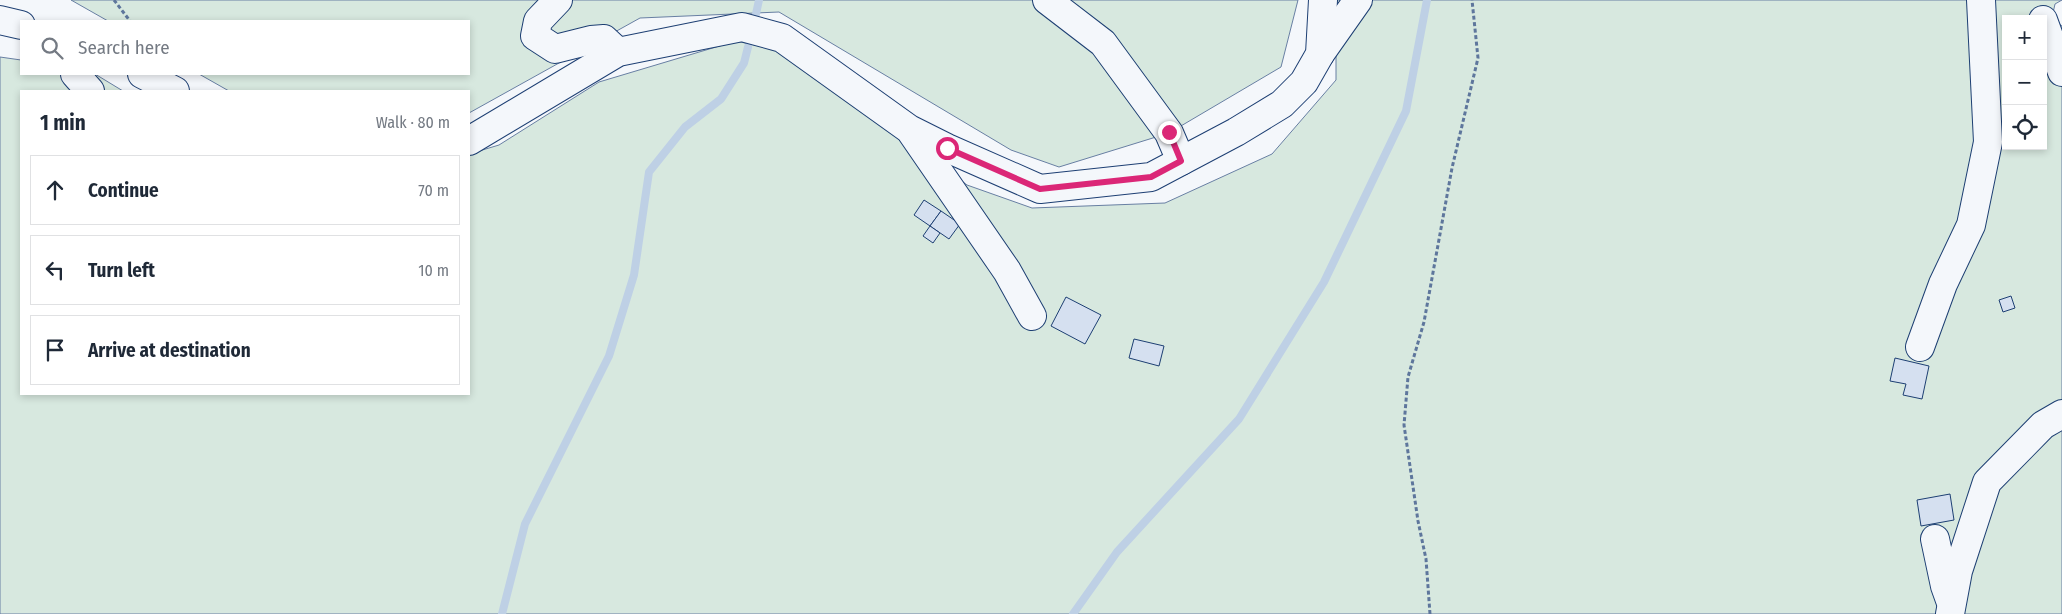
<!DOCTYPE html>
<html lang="en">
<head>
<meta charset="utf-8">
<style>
	:root { --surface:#fff; --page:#f2f2f3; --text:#1f2937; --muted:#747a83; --line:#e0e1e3 }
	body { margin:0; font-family:"Fira Sans Condensed",sans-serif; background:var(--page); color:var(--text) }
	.controls { position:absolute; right:15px; top:15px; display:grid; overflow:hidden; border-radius:0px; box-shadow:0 2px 8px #0003 }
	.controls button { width:45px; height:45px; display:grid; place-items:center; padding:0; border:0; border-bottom:1px solid var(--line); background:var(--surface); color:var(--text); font:25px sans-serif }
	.stop { position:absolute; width:15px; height:15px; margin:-11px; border:4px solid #db2777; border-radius:50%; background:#fff }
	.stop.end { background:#db2777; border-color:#fff; box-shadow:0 1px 5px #0008 }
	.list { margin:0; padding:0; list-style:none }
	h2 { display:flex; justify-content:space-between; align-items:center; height:65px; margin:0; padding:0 20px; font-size:21px }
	h2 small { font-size:16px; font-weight:400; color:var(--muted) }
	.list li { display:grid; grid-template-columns:32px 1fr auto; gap:15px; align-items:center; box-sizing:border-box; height:70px; margin:0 10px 10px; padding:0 10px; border:1px solid var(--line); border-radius:0px }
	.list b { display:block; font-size:19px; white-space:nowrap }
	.list em { font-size:16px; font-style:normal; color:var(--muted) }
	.icon { flex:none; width:28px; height:28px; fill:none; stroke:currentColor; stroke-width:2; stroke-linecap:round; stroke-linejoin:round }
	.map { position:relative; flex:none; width:2062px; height:614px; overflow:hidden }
	.search { position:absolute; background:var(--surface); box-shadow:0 2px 8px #0003; left:20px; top:20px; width:450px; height:55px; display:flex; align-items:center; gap:12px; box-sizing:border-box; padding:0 18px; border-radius:0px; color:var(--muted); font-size:19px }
	.panel { position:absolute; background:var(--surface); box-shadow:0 2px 8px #0003; left:20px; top:90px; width:450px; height:305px; border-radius:0px }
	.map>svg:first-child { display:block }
</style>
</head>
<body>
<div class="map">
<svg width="2062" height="614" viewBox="0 0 2062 614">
	<rect width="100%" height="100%" fill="#f4f7fb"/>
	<!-- green -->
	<g fill="#d7e8df" stroke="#687fa3" fill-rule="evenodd">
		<path d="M71,0H1298L1281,67L1169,133L1059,167L1011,150L779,12L640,18L469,113V91H229L199,74H469V21H108Z"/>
		<path d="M1336,0H2062L2055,4L2053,13L2058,23L2062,26V614H0V57L21,60V74H95L123,91H21V394H469V154L499,145L599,82L736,41L773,49L928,155L967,185L1032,208L1165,203L1272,154L1336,80ZM2006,19H2043V146H2006Z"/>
	</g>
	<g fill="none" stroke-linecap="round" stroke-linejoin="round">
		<!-- stream -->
		<g stroke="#bed0e5" stroke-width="8">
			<path d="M756,14L759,0"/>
			<path d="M502,614L525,524L609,356L634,275L649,172L685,127L721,99L744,63L748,47"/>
			<path d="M1073,614L1117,552L1239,419L1324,282L1406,111L1427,0"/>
		</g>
	</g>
	<!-- building -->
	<g fill="#d5e0f0" stroke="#1d3f73">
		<path d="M924,200L941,211L930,226L914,215Z"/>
		<path d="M941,211L960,224L949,239L930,226Z"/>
		<path d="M930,226L940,233L933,243L923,236Z"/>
		<path d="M2011,296L2015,308L2003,312L1999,300Z"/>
		<path d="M1066,297L1101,315L1085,344L1051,326Z"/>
		<path d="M1134,339L1164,346L1159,366L1129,358Z"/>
		<path d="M1895,358L1929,366L1922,399L1903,395L1906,384L1890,381Z"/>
		<path d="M1950,494L1954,520L1921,526L1917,500Z"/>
	</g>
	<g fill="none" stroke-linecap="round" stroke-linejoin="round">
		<!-- minor casing -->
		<g stroke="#1d3f73" stroke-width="30">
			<g id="minor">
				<path d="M558,0L538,21L535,36L555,49L591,40L604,39L618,52"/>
				<path d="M1047,0L1103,43L1169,133L1181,161"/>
				<path d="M0,20L21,25"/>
				<path d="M2043,20L2062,72"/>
				<path d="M1320,54L1358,0"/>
				<path d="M75,74L90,91"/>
				<path d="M142,74L175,91"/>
				<path d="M912,133L1007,271L1032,316"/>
				<path d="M469,141L618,52L742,27L782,38L909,129L947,148L1040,189L1151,177L1236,132L1282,104L1304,82L1320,54L1323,0"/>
				<path d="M1920,347L1943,284L1971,225L1988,142L1981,0"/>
				<path d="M1935,539L1945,586L1950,600"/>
				<path d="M1950,614L1958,571L1987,482L2043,425L2062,414"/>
			</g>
		</g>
		<!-- path -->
		<g stroke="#5e769c" stroke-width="3" stroke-dasharray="4 2.5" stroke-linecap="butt">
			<path d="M114,0L130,21"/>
			<path d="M1430,614L1426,559L1418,521L1404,425L1408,377L1424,322L1452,168L1478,58L1472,0"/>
		</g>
		<!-- minor -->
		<use href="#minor" stroke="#f4f7fb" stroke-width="28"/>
	</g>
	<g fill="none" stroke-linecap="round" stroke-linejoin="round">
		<!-- route -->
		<path stroke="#db2777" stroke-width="6" d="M947,148L1040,189L1151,177L1181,161L1169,132"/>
	</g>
</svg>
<div class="controls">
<button>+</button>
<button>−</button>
<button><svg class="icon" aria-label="locate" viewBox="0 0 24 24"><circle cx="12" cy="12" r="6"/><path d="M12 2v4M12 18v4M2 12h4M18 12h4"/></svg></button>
</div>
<div class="stop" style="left:947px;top:148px"></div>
<div class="stop end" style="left:1169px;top:132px"></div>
<div class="search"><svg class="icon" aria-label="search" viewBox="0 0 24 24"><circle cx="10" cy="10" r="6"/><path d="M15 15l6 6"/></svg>Search here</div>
<section class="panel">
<h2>1 min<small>Walk · 80 m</small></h2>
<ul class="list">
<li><svg class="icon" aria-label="ahead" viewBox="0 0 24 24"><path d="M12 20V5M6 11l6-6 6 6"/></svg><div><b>Continue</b></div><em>70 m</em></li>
<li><svg class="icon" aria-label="left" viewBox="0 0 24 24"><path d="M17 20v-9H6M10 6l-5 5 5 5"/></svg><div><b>Turn left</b></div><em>10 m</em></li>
<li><svg class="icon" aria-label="arrive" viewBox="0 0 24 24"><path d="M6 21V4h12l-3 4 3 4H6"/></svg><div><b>Arrive at destination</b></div></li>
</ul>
</section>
</div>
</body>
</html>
